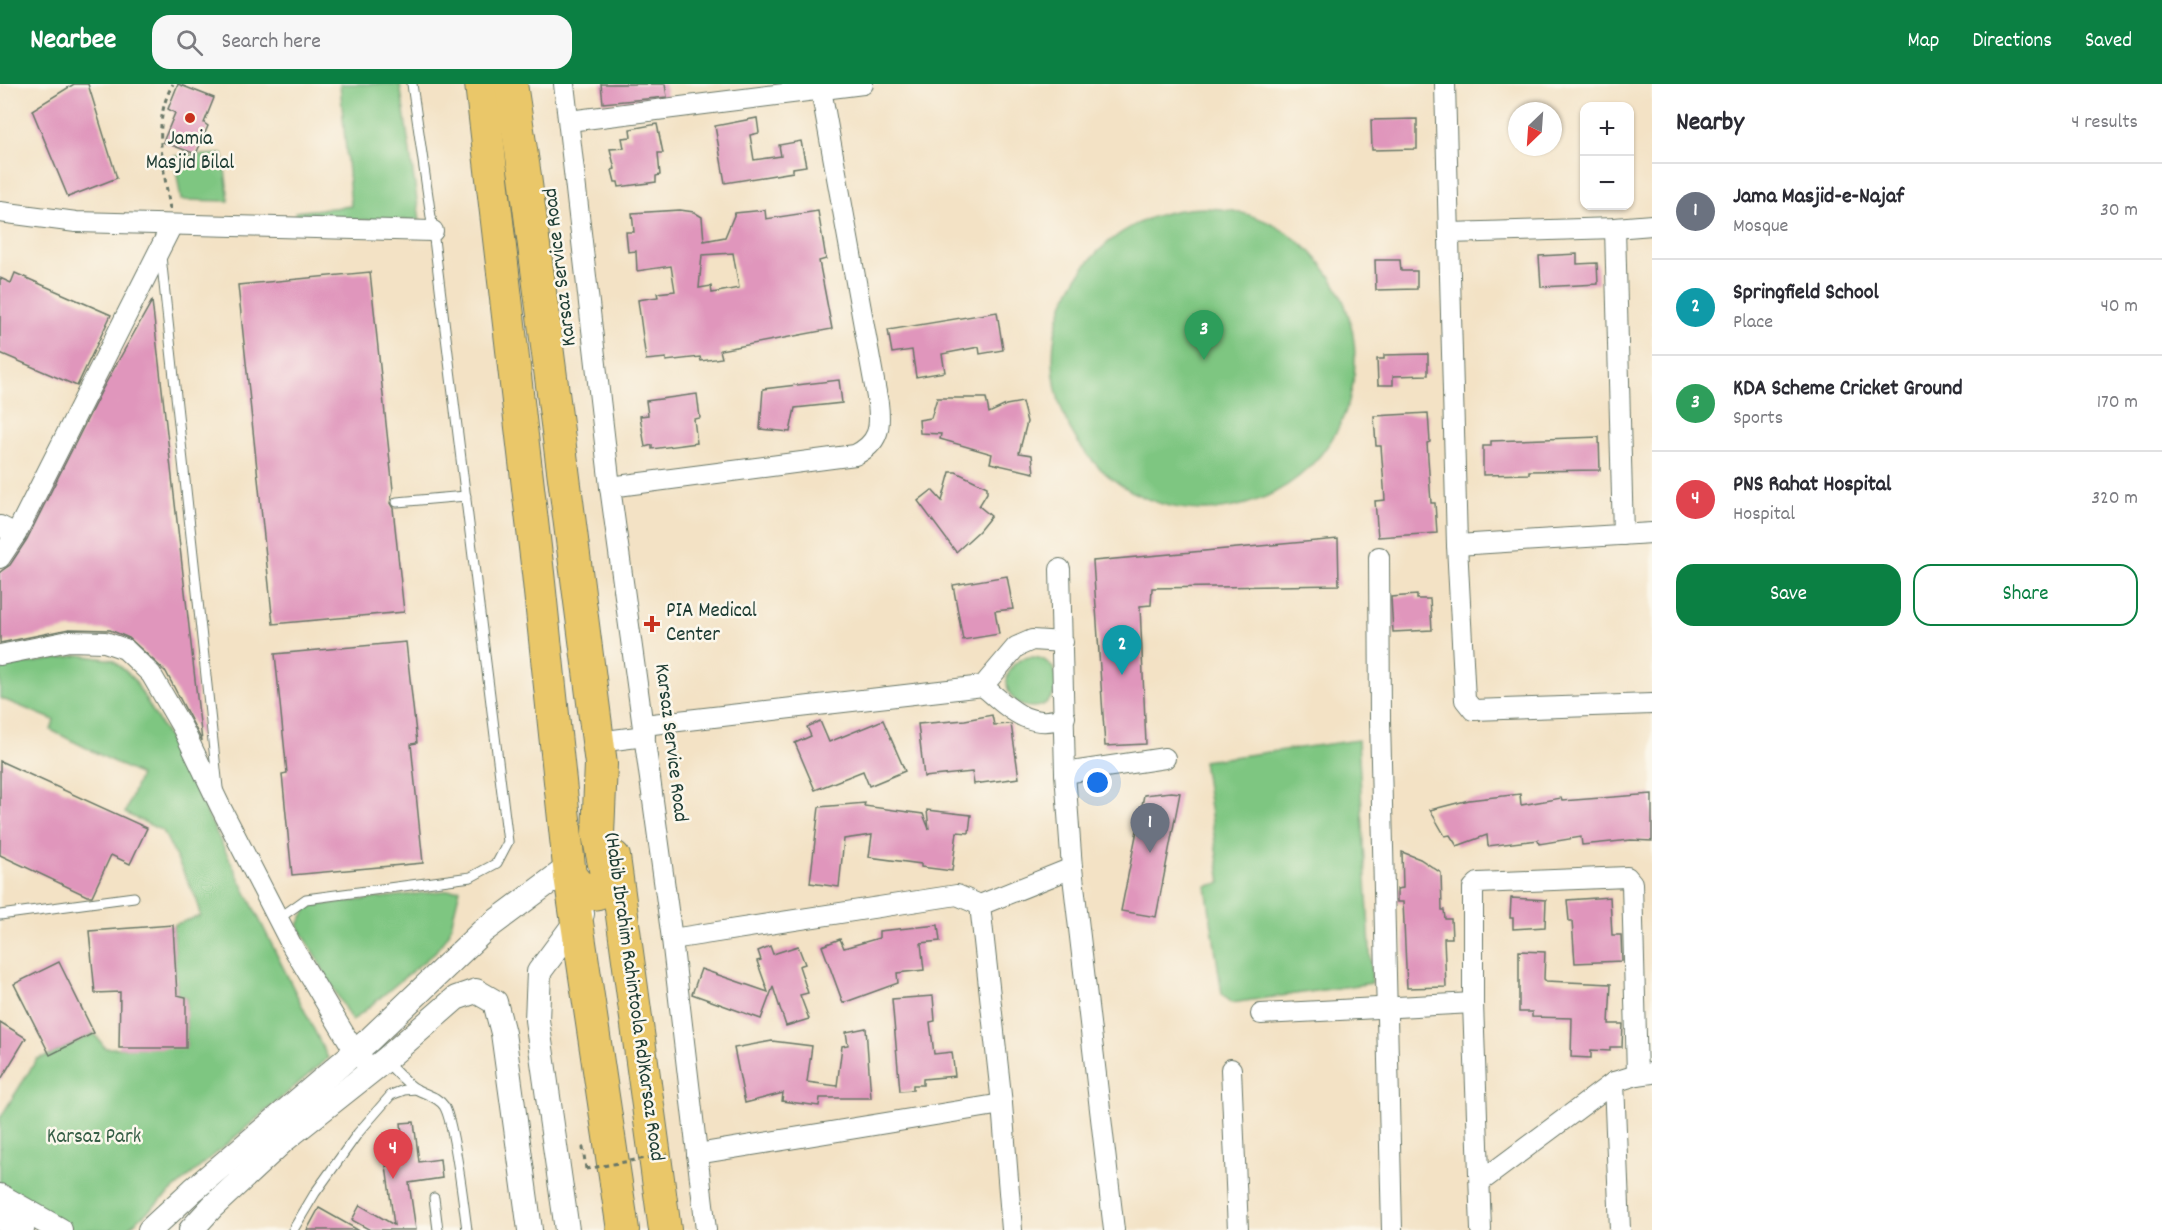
<!DOCTYPE html>
<html lang="en">
<head>
<meta charset="utf-8">
<style>
	:root { --surface:#fff; --page:#f7f7f7; --text:#2b2b33; --muted:#7c7c81; --line:#e1e1e2; --accent:#0b8043 }
	body { margin:0; font-family:Dekko,sans-serif; background:var(--page); color:var(--text) }
	.controls { position:absolute; right:18px; top:18px; display:grid; overflow:hidden; border-radius:12px; box-shadow:0 2px 4px #0004 }
	.controls button { width:54px; height:54px; display:grid; place-items:center; padding:0; border:0; border-bottom:2px solid var(--line); background:var(--surface); color:var(--text); font:30px sans-serif }
	.compass { position:absolute; left:1508px; top:18px; width:54px; height:54px; border-radius:50%; background:var(--surface); box-shadow:0 2px 4px #0004; rotate:205deg }
	.you { position:absolute; left:1098px; top:699px; width:21px; height:21px; margin:-15px; border:4px solid #fff; border-radius:50%; background:#1a73e8; box-shadow:0 0 0 9px #1a73e833 }
	.badge { display:grid; place-items:center; width:39px; height:39px; border-radius:50%; background:var(--accent); color:#fff; font-size:20px; font-weight:700 }
	.pin { position:absolute; translate:-50% -50px; filter:drop-shadow(0 2px 3px #0008) }
	.pin::after { content:''; position:absolute; top:32px; width:21px; height:18px; background:inherit; clip-path:polygon(0 0,100% 0,50% 100%) }
	.list { margin:0; padding:0; list-style:none }
	h2 { display:flex; justify-content:space-between; align-items:center; height:78px; margin:0; padding:0 24px; font-size:26px }
	h2 small { font-size:20px; font-weight:400; color:var(--muted) }
	.list li { display:grid; grid-template-columns:39px 1fr auto; gap:18px; align-items:center; box-sizing:border-box; height:96px; padding:0 24px; border-top:2px solid var(--line) }
	.list b { display:block; font-size:22px; white-space:nowrap }
	.list p { margin:0; font-size:20px; white-space:nowrap; color:var(--muted) }
	.list em { font-size:20px; font-style:normal; color:var(--muted) }
	.actions { display:flex; gap:12px; padding:18px 24px }
	.actions a { flex:1; padding:14px 0; border:2px solid var(--accent); border-radius:18px; text-align:center; font-size:21px; color:var(--accent) }
	.actions .main { background:var(--accent); color:#fff }
	.icon { flex:none; width:33px; height:33px; fill:none; stroke:currentColor; stroke-width:2; stroke-linecap:round; stroke-linejoin:round }
	.map { position:relative; flex:none; width:1652px; height:1146px; overflow:hidden }
	header { display:flex; align-items:center; gap:36px; box-sizing:border-box; height:84px; padding:0 30px; background:var(--accent); color:#fff }
	header strong { font-size:28px }
	nav { display:flex; gap:33px; margin-inline-start:auto; font-size:21px }
	.search { width:420px; height:54px; background:var(--page); display:flex; align-items:center; gap:15px; box-sizing:border-box; padding:0 21px; border-radius:18px; color:var(--muted); font-size:22px }
	main { display:flex }
	aside { flex:1; background:var(--surface) }
	.map>svg:first-child { display:block }
</style>
</head>
<body>
<header>
<strong>Nearbee</strong>
<div class="search"><svg class="icon" aria-label="search" viewBox="0 0 24 24"><circle cx="10" cy="10" r="6"/><path d="M15 15l6 6"/></svg>Search here</div>
<nav><a>Map</a><a>Directions</a><a>Saved</a></nav>
</header>
<main>
<div class="map">
<svg width="1652" height="1146" viewBox="0 0 1652 1146">
	<rect width="100%" height="100%" fill="#fbf7ec"/>
	<filter id="ink" filterUnits="userSpaceOnUse"><feTurbulence type="fractalNoise" baseFrequency=".0167" numOctaves="2"/><feDisplacementMap in="SourceGraphic" scale="12" xChannelSelector="R" yChannelSelector="G"/><feConvolveMatrix kernelMatrix="1 2 1 2 8 2 1 2 1" color-interpolation-filters="sRGB"/></filter>
	<filter id="wash" filterUnits="userSpaceOnUse"><feTurbulence type="fractalNoise" baseFrequency=".008" numOctaves="4" result="noise"/><feDisplacementMap in="SourceGraphic" scale="24" xChannelSelector="R" yChannelSelector="G"/><feGaussianBlur stdDeviation="1.35" result="paint"/><feColorMatrix in="noise" values="0 0 0 0 0 0 0 0 0 0 0 0 0 0 0 0 0 1.4 0 .05"/><feComposite in="paint" operator="in"/></filter>
	<g filter="url(#wash)">
		<rect width="100%" height="100%" fill="#f3e2c5"/>
		<!-- green -->
		<g fill="#7ec681" stroke="#4e825a" stroke-width="1.5">
			<path d="M340,0H400L420,136H297L295,128L351,122Z"/>
			<path d="M223,70L229,117L181,116L174,72Z"/>
			<circle cx="1204" cy="275" r="151"/>
			<path d="M80,571L113,576L133,594L174,663L328,974L126,1146H69L0,1103V1034L37,975L50,971L94,949L105,964L186,963V913L177,911L173,841L200,832L197,816L163,747L125,729L140,691L51,646L54,636L0,614V584Z"/>
			<circle cx="1032" cy="598" r="25"/>
			<path d="M1358,656L1372,899L1232,919L1222,910L1206,802L1221,799L1203,677Z"/>
			<path d="M460,805L449,850L435,868L352,937L298,841L308,822Z"/>
		</g>
		<g id="blocks">
			<!-- building -->
			<g fill="#e096bc" fill-rule="evenodd">
				<path d="M74,0H88L117,94L68,113L32,26Z"/>
				<path d="M178,0L214,14L204,39L208,42L196,70L163,58L175,29L168,25Z"/>
				<path d="M601,0H665L667,13L603,19Z"/>
				<path d="M757,34L759,49L750,51L754,76L781,72L779,61L801,57L806,82L793,84V88L725,99L715,42Z"/>
				<path d="M1417,35V65L1372,66L1371,36Z"/>
				<path d="M657,40L663,69H658L660,91L656,92V98L619,103L618,98H615L612,86L615,85L610,65L624,64L622,54L631,53L630,45Z"/>
				<path d="M680,126L694,128L702,133L704,157L725,153L735,129L765,126L766,135L818,127L826,175L819,177L832,245L720,266L722,274L701,277L700,273L666,277V274L646,276L638,216L658,213L657,209L675,207L671,182L637,187L636,167L628,168L626,148H634L632,129ZM733,169L739,204L712,209L711,202L699,204L702,171Z"/>
				<path d="M1577,170V180L1597,179L1598,200L1541,203L1539,172Z"/>
				<path d="M1375,176H1400L1401,187H1417V205L1376,206Z"/>
				<path d="M370,188L393,406L390,419L393,424L404,528L273,540L238,201Z"/>
				<path d="M15,189L111,231L77,302L0,269V194L11,199Z"/>
				<path d="M152,217L202,657L166,588L129,554L110,546L69,545L0,559V488L10,481L27,455L103,304Z"/>
				<path d="M997,228L1003,266L980,270L979,263L942,270L945,288L916,293L912,266L892,269L888,246Z"/>
				<path d="M1428,270V291L1393,292V301H1378L1377,275H1384V271Z"/>
				<path d="M839,296L842,319L795,324L790,348L760,345L763,305Z"/>
				<path d="M697,310L700,334L694,335L697,359L652,365V361L645,363L640,332L648,331L646,317Z"/>
				<path d="M937,314H986L989,329L1006,321L1022,318L1027,338L1019,369L1032,371L1034,389L990,379L992,370L940,355L941,350L920,349L919,336L931,334Z"/>
				<path d="M1428,329L1430,358L1427,359L1431,419H1435L1437,449L1378,453L1375,417L1385,416L1381,362H1376L1374,332Z"/>
				<path d="M1599,353L1600,386L1529,387V390L1483,391V362H1491V357Z"/>
				<path d="M950,388H956L987,403V409L979,422L991,432L979,447L956,468L918,417L932,406L942,417Z"/>
				<path d="M1338,455L1339,501L1152,504L1151,521L1140,522L1146,660L1105,662L1093,477Z"/>
				<path d="M1007,492L1013,525L995,527L999,550L963,556L953,501Z"/>
				<path d="M1417,511V515H1430L1432,546L1393,548L1391,513Z"/>
				<path d="M406,558L417,659L411,660L423,779L292,791L282,690L287,689L275,570Z"/>
				<path d="M992,631L994,641L1011,640L1019,694L974,700L972,688L924,693L918,640L965,636Z"/>
				<path d="M883,636L905,687L869,702L863,687L815,706L795,659L811,652L807,643L820,637L829,658Z"/>
				<path d="M0,677L147,744L130,780L111,771L92,812H87L0,771Z"/>
				<path d="M1171,708L1180,709L1156,833L1121,827L1144,711Z"/>
				<path d="M1520,710L1521,721L1561,714L1562,717L1652,710V757L1631,756L1582,761L1581,753L1539,760L1538,756L1488,762L1487,751L1457,762L1450,751L1445,752L1430,726L1469,716Z"/>
				<path d="M865,719L864,722L923,730L929,745L927,726L971,731L969,749L957,748L952,787L921,783V780L869,773L872,751L844,755L839,803L810,799L819,723Z"/>
				<path d="M1402,768L1420,775L1441,789L1442,826H1444L1445,835H1451L1452,854H1444L1446,903L1407,904L1403,818H1397V805L1403,804Z"/>
				<path d="M1610,813L1612,851H1621L1622,877L1575,879L1572,837H1569L1567,816Z"/>
				<path d="M1511,814L1546,816L1545,843L1513,845V834H1510Z"/>
				<path d="M173,841L177,911L186,913V964H119L120,908L95,909L89,847Z"/>
				<path d="M938,841L940,857L921,859L924,886L897,889L898,899L843,919L822,862L840,855L844,864L879,854V847Z"/>
				<path d="M770,862L773,870L798,862L805,880L799,882L808,909L800,911L809,935L786,942L773,903L761,935L692,910L701,885L768,908L757,877L761,876L758,867Z"/>
				<path d="M1519,867L1545,868L1544,895L1546,897L1611,900L1609,940H1623L1622,963H1610V967L1591,966V974L1571,973L1572,934L1532,933V928H1519Z"/>
				<path d="M59,878L94,949L50,971L14,900Z"/>
				<path d="M933,912L935,937L930,938L934,970L952,968L955,992L923,995V1001H913V1006L900,1007L892,915Z"/>
				<path d="M0,938L26,954L0,997Z"/>
				<path d="M866,944L871,1014H820L819,1022L782,1017L783,1009L745,1019L734,964L772,957L812,962L807,998L837,1002L842,962L848,961L846,948Z"/>
				<path d="M414,1038L419,1078L440,1075L442,1094L409,1099L416,1146H370L352,1136L360,1121L394,1141L386,1082L405,1079L401,1039Z"/>
				<path d="M319,1124L358,1146H307Z"/>
			</g>
		</g>
	</g>
	<g filter="url(#ink)">
		<use href="#blocks" fill-opacity="0" stroke="#697767" stroke-width="1.5"/>
		<g fill="none" stroke-linecap="round" stroke-linejoin="round">
			<!-- service casing -->
			<g stroke="#697767" stroke-width="11">
				<g id="service">
					<path d="M161,172L218,704"/>
					<path d="M397,418L466,412"/>
					<path d="M0,831L134,813"/>
					<path d="M278,835L306,815L471,793L497,779L508,758L433,147L412,0"/>
					<path d="M385,977C395,986 405,999 416,1005C426,1011 437,1012 444,1022C454,1037 464,1123 467,1146"/>
					<path d="M434,1114L438,1146"/>
					<path d="M293,1146L315,1109L358,1049L391,1011L404,1006L416,1005"/>
				</g>
			</g>
			<!-- minor casing -->
			<g stroke="#697767" stroke-width="22">
				<g id="minor">
					<path d="M564,0L610,403L672,855L706,1146"/>
					<path d="M1445,0L1457,461L1465,616L1473,626L1652,620"/>
					<path d="M569,37L863,0"/>
					<path d="M0,128L76,138L433,147"/>
					<path d="M1615,144L1623,451"/>
					<path d="M1449,149L1615,144L1652,141"/>
					<path d="M610,403L855,371C879,359 881,344 878,319L820,0"/>
					<path d="M0,442L16,450L0,474"/>
					<path d="M16,450L172,141"/>
					<path d="M1457,461L1652,449"/>
					<path d="M1379,473L1380,635L1392,1146"/>
					<path d="M1060,485L1065,689L1072,784L1114,1146"/>
					<path d="M0,571L69,557L105,558L125,565L151,590L183,645L220,722L292,862L355,968L373,986"/>
					<path d="M983,602C1009,624 1029,647 1065,633"/>
					<path d="M644,641L983,602L1016,563L1032,556L1063,558"/>
					<path d="M598,658L645,652"/>
					<path d="M1065,689L1165,674"/>
					<path d="M672,855L957,811L980,821"/>
					<path d="M1261,930L1473,919"/>
					<path d="M1231,985L1238,1146"/>
					<path d="M1614,998L1620,1146"/>
					<path d="M697,1070L1002,1020"/>
					<path d="M1480,1098L1614,998L1637,991L1652,989"/>
					<path d="M1012,1146L1002,1020L980,821L1072,784"/>
					<path d="M1481,1146L1473,919V804L1478,799L1627,793L1632,799L1637,991"/>
				</g>
			</g>
			<!-- tertiary casing -->
			<g stroke="#697767" stroke-width="26">
				<g id="tertiary">
					<path d="M0,1112L60,1146"/>
					<path d="M0,1134L22,1146"/>
					<path d="M150,1146L193,1106L369,956L483,847L569,783"/>
					<path d="M191,1146L212,1123L284,1056L385,976L456,914L476,907L495,918L503,949L530,1146"/>
					<path d="M567,1146L537,936L539,888L582,830"/>
				</g>
			</g>
			<!-- trunk casing -->
			<g stroke="#697767" stroke-width="34">
				<g id="trunk">
					<path d="M481,0L538,489L570,792L623,1146"/>
					<path d="M511,0L525,92L601,680L598,750L606,790L598,809L587,811L570,792"/>
					<path d="M614,773L665,1146"/>
				</g>
			</g>
			<!-- path -->
			<g stroke="#697767" stroke-width="3" stroke-dasharray="4.5 4.5" stroke-linecap="butt">
				<path d="M170,125C164,84 151,37 173,0"/>
				<path d="M586,1085L583,1064L587,1063"/>
			</g>
			<!-- service -->
			<use href="#service" stroke="#fff" stroke-width="9"/>
			<!-- minor -->
			<use href="#minor" stroke="#fff" stroke-width="20"/>
			<!-- tertiary -->
			<use href="#tertiary" stroke="#fff" stroke-width="24"/>
			<!-- trunk -->
			<use href="#trunk" stroke="#eac769" stroke-width="32"/>
			<!-- path-bridge -->
			<path stroke="#697767" stroke-width="3" stroke-dasharray="4.5 4.5" stroke-linecap="butt" d="M586,1085L668,1070"/>
		</g>
	</g>
	<!-- markers -->
	<g fill="#c8321e" stroke="#fbf7ec" stroke-width="2">
		<circle cx="190" cy="34" r="6"/>
		<path d="M649 531h6v6h6v6h-6v6h-6v-6h-6v-6h6z"/>
	</g>
	<g text-anchor="middle" dominant-baseline="central" stroke-width="5" stroke-linejoin="round" paint-order="stroke">
		<!-- poi labels -->
		<g font-size="21" fill="#1f3d34" stroke="#fbf7ec">
			<text x="190" y="56">Jamia<tspan x="190" dy="24">Masjid Bilal</tspan></text>
			<text x="666" y="528" text-anchor="start">PIA Medical<tspan x="666" dy="24">Center</tspan></text>
		</g>
		<!-- street labels -->
		<g font-size="21" fill="#1f3d34" stroke="#fbf7ec">
			<text transform="translate(561 183) rotate(-97)">Karsaz Service Road</text>
			<text transform="translate(670 659) rotate(83)">Karsaz Service Road</text>
			<text transform="translate(633 913) rotate(82)">(Habib Ibrahim Rahintoola Rd)Karsaz Road</text>
		</g>
		<!-- park labels -->
		<g font-size="21" fill="#375f47" stroke="#fbf7ec">
			<text x="94" y="1054">Karsaz Park</text>
		</g>
	</g>
</svg>
<div class="controls">
<button>+</button>
<button>−</button>
</div>
<svg class="compass" viewBox="-18 -18 36 36"><path d="M0-13l5 13h-10z" fill="#e53935"/><path d="M0 13l5-13h-10z" fill="#7c7c81"/></svg>
<div class="you"></div>
<div class="pin badge" style="left:1150px;top:769px;background:#6b7280">1</div>
<div class="pin badge" style="left:1122px;top:591px;background:#0f9aa8">2</div>
<div class="pin badge" style="left:1204px;top:276px;background:#2e9e5b">3</div>
<div class="pin badge" style="left:393px;top:1095px;background:#e0444e">4</div>
</div>
<aside>
<h2>Nearby<small>4 results</small></h2>
<ul class="list">
<li><span class="badge" style="background:#6b7280">1</span><div><b>Jama Masjid-e-Najaf</b><p>Mosque</p></div><em>30 m</em></li>
<li><span class="badge" style="background:#0f9aa8">2</span><div><b>Springfield School</b><p>Place</p></div><em>40 m</em></li>
<li><span class="badge" style="background:#2e9e5b">3</span><div><b>KDA Scheme Cricket Ground</b><p>Sports</p></div><em>170 m</em></li>
<li><span class="badge" style="background:#e0444e">4</span><div><b>PNS Rahat Hospital</b><p>Hospital</p></div><em>320 m</em></li>
</ul>
<div class="actions"><a class="main">Save</a><a>Share</a></div>
</aside>
</main>
</body>
</html>
